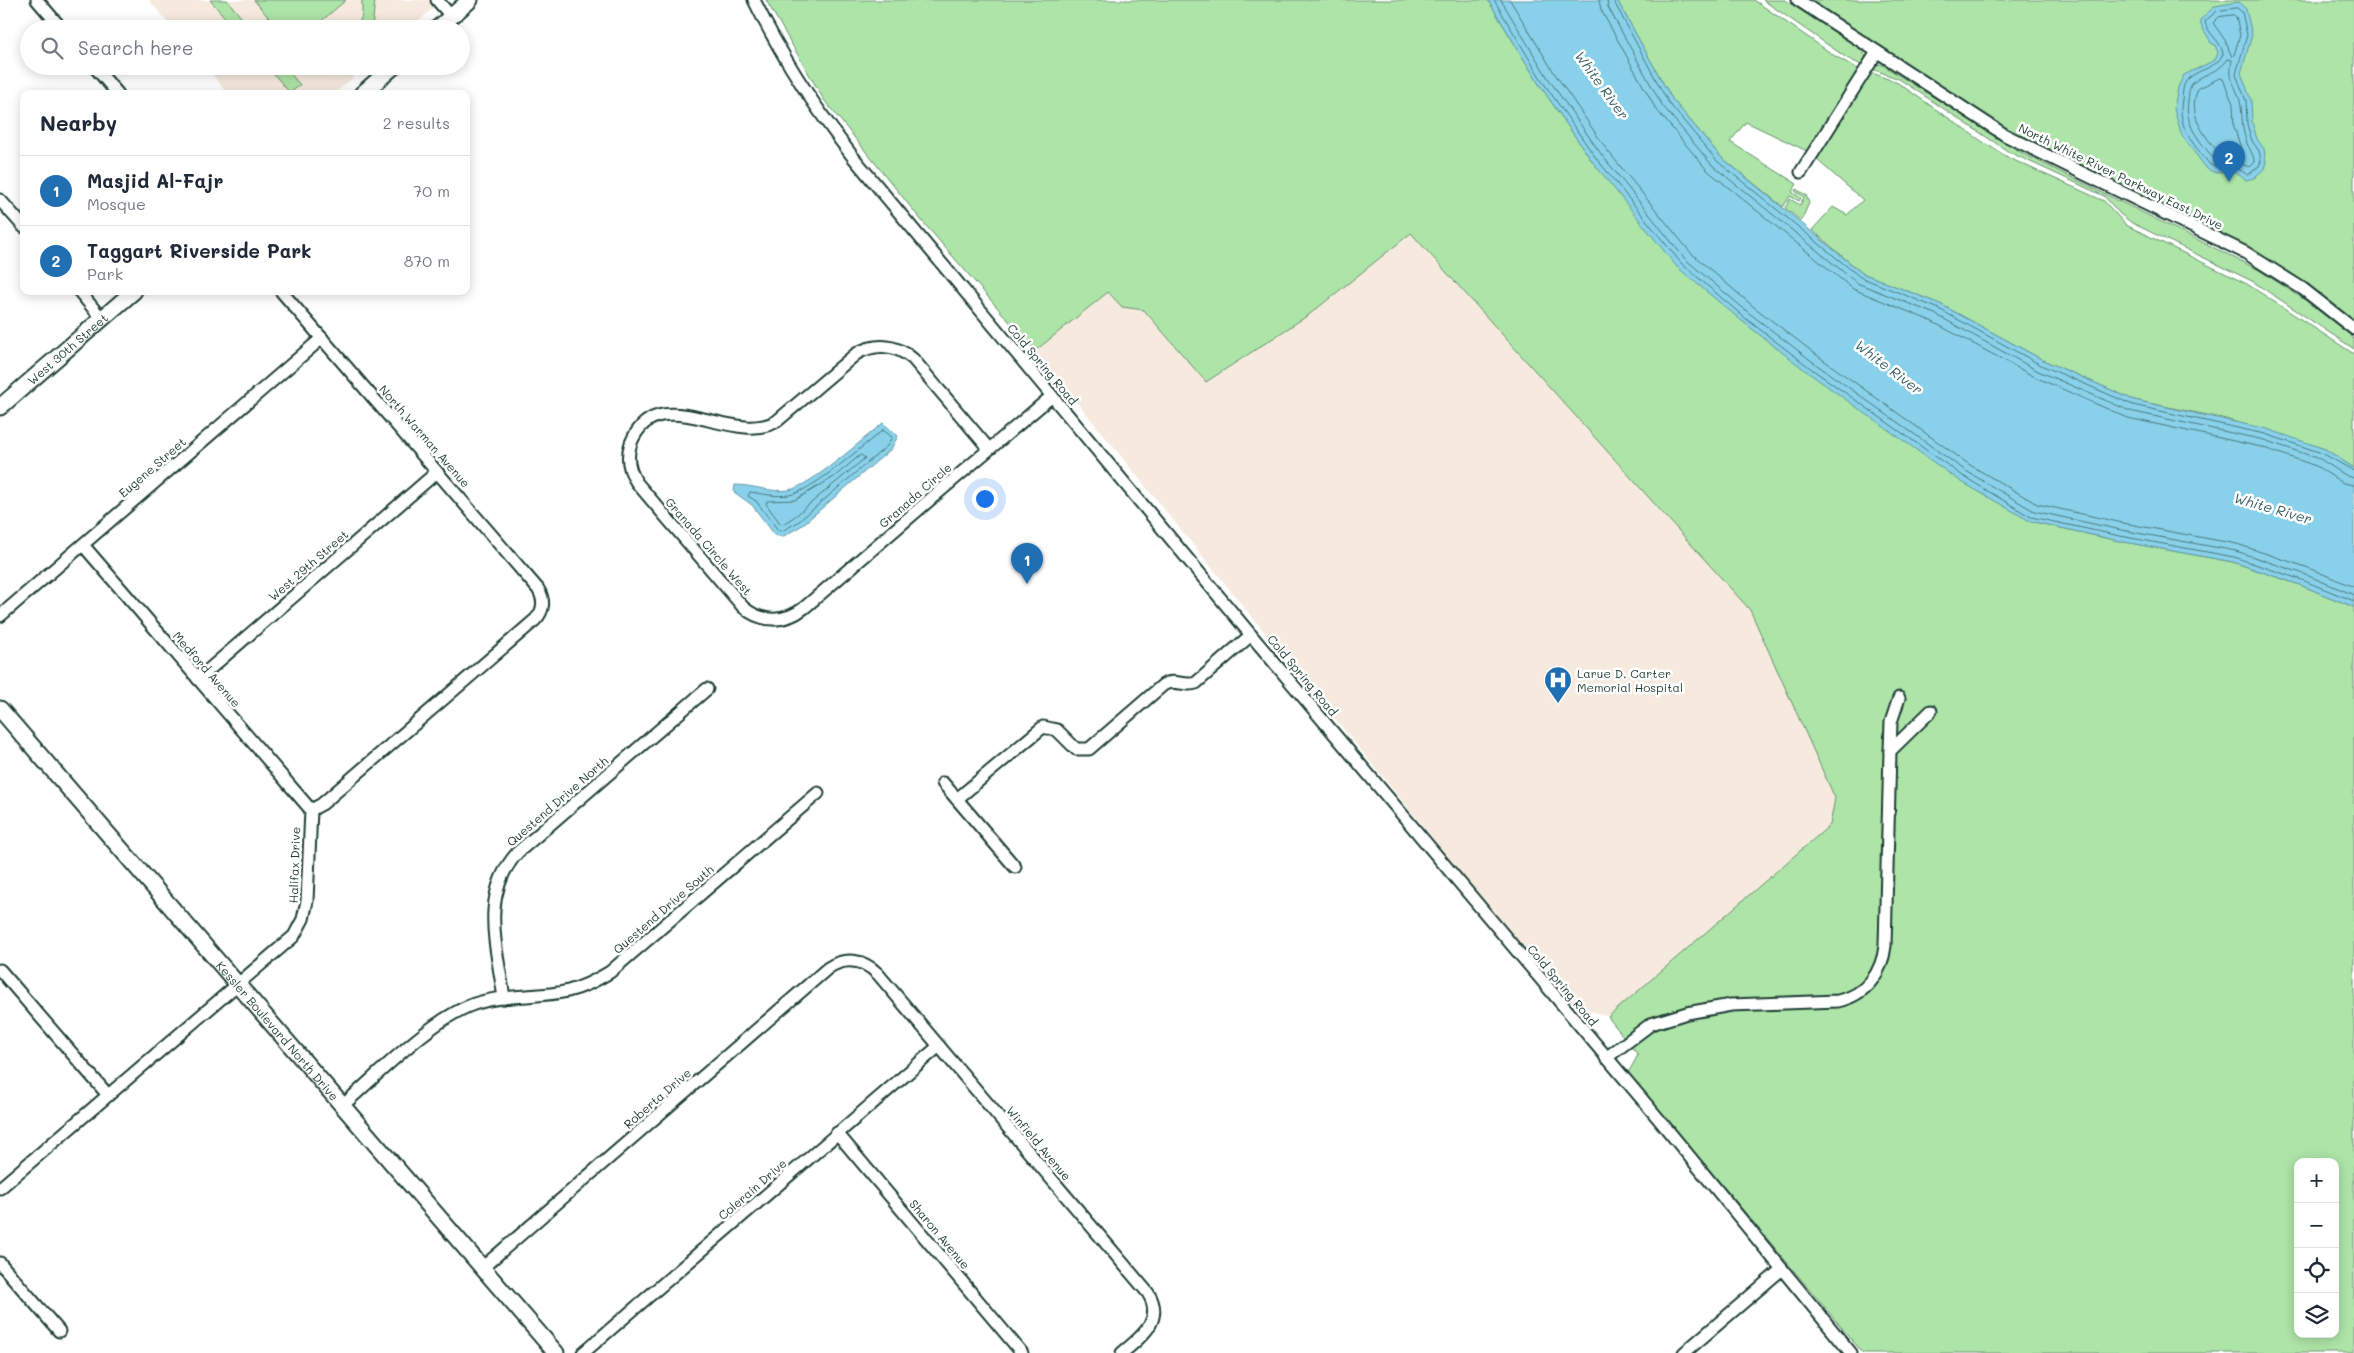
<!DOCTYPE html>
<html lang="en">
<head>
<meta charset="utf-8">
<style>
	:root { --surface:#fff; --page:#f6f6f7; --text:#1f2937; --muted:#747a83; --line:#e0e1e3; --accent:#1f6fb2 }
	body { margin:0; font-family:Mali,sans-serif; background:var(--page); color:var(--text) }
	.controls { position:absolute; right:15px; bottom:15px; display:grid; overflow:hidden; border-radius:10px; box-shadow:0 2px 12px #0003 }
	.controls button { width:45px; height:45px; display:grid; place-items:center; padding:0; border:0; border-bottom:1px solid var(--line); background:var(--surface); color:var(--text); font:25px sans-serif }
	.you { position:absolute; left:984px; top:498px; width:18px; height:18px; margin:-12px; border:4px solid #fff; border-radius:50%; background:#1a73e8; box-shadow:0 0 0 8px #1a73e833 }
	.badge { display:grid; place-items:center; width:32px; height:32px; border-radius:50%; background:var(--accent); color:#fff; font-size:16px; font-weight:700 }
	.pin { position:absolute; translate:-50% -41px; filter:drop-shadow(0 1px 2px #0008) }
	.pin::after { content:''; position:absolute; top:26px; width:18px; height:15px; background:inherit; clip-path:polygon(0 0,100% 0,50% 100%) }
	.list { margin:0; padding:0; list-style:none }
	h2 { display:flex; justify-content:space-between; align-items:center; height:65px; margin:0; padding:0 20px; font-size:21px }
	h2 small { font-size:16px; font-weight:400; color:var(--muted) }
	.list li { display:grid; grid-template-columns:32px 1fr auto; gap:15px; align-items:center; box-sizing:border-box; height:70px; padding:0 20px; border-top:1px solid var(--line) }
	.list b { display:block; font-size:19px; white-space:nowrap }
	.list p { margin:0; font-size:16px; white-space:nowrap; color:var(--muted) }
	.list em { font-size:16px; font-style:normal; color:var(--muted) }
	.icon { flex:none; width:28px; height:28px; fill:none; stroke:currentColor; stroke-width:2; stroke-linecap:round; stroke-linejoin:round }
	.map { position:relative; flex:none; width:2354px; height:1353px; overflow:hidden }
	.search { position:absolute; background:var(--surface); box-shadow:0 2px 12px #0003; left:20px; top:20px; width:450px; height:55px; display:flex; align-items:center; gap:12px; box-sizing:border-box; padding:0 18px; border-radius:28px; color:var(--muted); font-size:19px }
	.panel { position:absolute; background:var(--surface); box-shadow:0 2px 12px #0003; left:20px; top:90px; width:450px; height:205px; border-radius:10px }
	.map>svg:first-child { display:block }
</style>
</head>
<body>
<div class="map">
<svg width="2354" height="1353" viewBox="0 0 2354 1353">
	<rect width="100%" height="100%" fill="#fff"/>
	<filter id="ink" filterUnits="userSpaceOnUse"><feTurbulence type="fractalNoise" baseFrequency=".02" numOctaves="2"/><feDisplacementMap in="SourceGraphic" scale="10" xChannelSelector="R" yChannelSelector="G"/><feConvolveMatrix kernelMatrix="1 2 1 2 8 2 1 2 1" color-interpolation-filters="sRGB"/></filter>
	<g filter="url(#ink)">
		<!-- built -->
		<g fill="#f6eade">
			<path d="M149,0H443L409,29H173Z"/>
			<path d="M205,66H366L334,94H228Z"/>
			<path d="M1411,233L1750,610L1835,798L1830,825L1608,1017L1567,1003L1035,351L1108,291L1122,307L1144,310L1207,382L1310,314Z"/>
		</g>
		<!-- green -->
		<g fill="#ade4a7" stroke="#66906e" fill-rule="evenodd">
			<path d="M210,0H227L251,29H235Z"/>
			<path d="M254,0H346L312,29H278Z"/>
			<path d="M362,0H375L372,29H357L362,15Z"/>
			<path d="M766,0H1488L1539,84L1592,161L2030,521L2119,541L2233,562L2300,585L2354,607V1353H1863L1628,1073L1638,1055L1608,1017L1830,825L1835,798L1750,610L1411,233L1310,314L1206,382L1144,310L1122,307L1108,292L1035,351L922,221L824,100ZM2298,1162H2335V1334H2298Z"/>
			<path d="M1617,0H1754L1835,56L1860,70L1807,151L1746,122L1730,142L1797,184L1792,192L1801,198L1799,201L1790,196L1783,207L1721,157L1672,99Z"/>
			<path d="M1763,0H1785L1862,50L1866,57L1863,66L1847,58Z"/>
			<path d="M1812,0H2354V332L2311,295L2223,241L1985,122Z"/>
			<path d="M1881,64L2022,153L2259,270L2305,300L2349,334L2354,339V349L2252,281L2132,223L2120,214L2104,196L2009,152L1899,79L1872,69L1876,65Z"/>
			<path d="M267,66H339L318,74L290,73L300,85L290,93Z"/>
			<path d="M1870,72L1898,83L1983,142L2009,158L2104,201L2126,225L2247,284L2354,354V468L2325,449L2222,418L2134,400L2043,360L1940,304L1862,273L1812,230L1833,207L1847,215L1863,200L1816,159Z"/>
			<path d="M1796,189L1806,195L1809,203L1801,221L1785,208L1790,199L1800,205L1804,197L1795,191Z"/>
		</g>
		<!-- water -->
		<g fill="#89d1ea" stroke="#5f96a1">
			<path d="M1488,0H1617L1672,99L1721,157L1862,273L1940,304L2043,360L2134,400L2267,429L2325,449L2354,468V607L2300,585L2233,562L2119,541L2030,521L1960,481L1810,374L1742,321L1677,267L1592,161L1539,84Z"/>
			<path d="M2238,2L2246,9L2252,35L2241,73L2251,100L2252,122L2257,139L2264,149L2266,162L2264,169L2254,178L2246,180C2236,172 2228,169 2216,173L2207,169L2182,136L2174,109L2178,87L2184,75L2215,60L2218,53L2215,45L2211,43C2207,34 2202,30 2200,20L2215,6Z"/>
			<path d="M883,423L898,436L891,449L801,526L782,537L775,535L752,505L734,492L735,485C753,485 771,493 789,490C811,486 863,439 883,423Z"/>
		</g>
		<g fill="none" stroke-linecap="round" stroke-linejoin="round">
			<!-- shore -->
			<g stroke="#49787d" stroke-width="1">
				<path d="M1494,0L1543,82L1596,158L1681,263L1745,318L1813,370L1963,476L2031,517L2120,536L2234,557L2302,580L2354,601"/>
				<path d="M1501,0L1548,78L1601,154L1685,259L1749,313L1817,365L1966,471L2034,511L2121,530L2236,551L2304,574L2354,595"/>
				<path d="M1510,0L1555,74L1607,150L1691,253L1754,307L1822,359L1970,465L2037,504L2123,523L2237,544L2306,567L2354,587"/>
				<path d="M1599,0L1601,10L1656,109L1707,170L1853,289L1931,321L2035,377L2128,418L2261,447L2316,466L2343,483L2354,485"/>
				<path d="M1607,0L1608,7L1662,105L1712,165L1857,283L1935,314L2038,371L2130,411L2264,440L2320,459L2347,476L2354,478"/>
				<path d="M1613,0L1668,102L1717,161L1860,277L1937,308L2041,365L2133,405L2265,434L2322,453L2354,471"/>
				<path d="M2237,8L2242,12L2247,35L2236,74L2246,101L2247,124L2252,141L2259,151L2261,161L2259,166L2248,175C2241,171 2234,165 2226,165C2219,164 2217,168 2210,165C2193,143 2177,128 2182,100C2183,92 2182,84 2189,78C2201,68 2216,69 2223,54C2222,41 2206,33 2205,21L2217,11Z"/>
				<path d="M2234,15L2236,17L2240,35L2234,55L2232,57L2225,40L2213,23L2219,17Z"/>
				<path d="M2228,59L2232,60C2228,82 2235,82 2240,101C2243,114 2241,127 2246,140C2248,149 2254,153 2254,162L2249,167L2229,159H2214C2200,141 2184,125 2188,101C2189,95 2188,88 2193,83C2205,72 2219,73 2228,59Z"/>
				<path d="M2220,78L2223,79L2233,104L2234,127L2242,151L2241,154L2217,151C2203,133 2187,114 2198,89Z"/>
				<path d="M883,430L892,437L887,446L798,522L782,531L778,530L756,501L748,496L750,492C763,494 777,497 789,495C812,492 863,445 883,430Z"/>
				<path d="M861,455L865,458L858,464L794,517L783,524L780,523L766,504L767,501L795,500L834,477Z"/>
			</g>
			<!-- minor casing -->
			<g stroke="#1f3d34" stroke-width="15">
				<g id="minor">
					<path d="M37,0L62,29"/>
					<path d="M437,0L451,16"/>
					<path d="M754,0C781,56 815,108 853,157L1251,635L1657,1117L1851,1353"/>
					<path d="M1798,0L2005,135L2246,253L2303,289L2354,329"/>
					<path d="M94,66L118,94"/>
					<path d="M1801,172L1877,52"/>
					<path d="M0,200L24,227"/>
					<path d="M79,291L102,319"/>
					<path d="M989,449L913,359C896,344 875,343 856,354L777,421C732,447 657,378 631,443C626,457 629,471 637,483L743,607C761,623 785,623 804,608C886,537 969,466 1052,396"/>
					<path d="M83,545L311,810"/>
					<path d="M0,616L322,338"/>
					<path d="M198,679L437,472"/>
					<path d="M1890,751L1891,722L1899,698"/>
					<path d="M943,783L1015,867"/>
					<path d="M957,799L1043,727L1057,730L1076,749H1089L1163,685C1174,678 1184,687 1196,683L1251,635"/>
					<path d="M0,970L108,1095"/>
					<path d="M504,998C497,947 479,895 518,852L707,689"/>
					<path d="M1606,1058L1651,1024L1687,1013L1731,1005L1838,1001C1866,995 1882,973 1885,946L1890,751L1931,711"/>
					<path d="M342,1106C378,1075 431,1019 474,1004C504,994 538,998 568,991C584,987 597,980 610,972L818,793"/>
					<path d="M837,1133L1022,1353"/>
					<path d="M0,1188L294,936L303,919L307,901L311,810L322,804L535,620C544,611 545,600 538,589L281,291"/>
					<path d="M0,1263L59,1331"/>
					<path d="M482,1268L828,968C845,957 863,959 878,974L1148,1293C1165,1320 1141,1337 1122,1353"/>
					<path d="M583,1353L939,1046"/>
					<path d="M1684,1353L1782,1269"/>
				</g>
			</g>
			<!-- major casing -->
			<g stroke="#1f3d34" stroke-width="19">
				<g id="major">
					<path d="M437,29L470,0"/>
					<path d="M362,94L394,66"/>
					<path id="s1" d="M0,407L134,291"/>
					<path id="s2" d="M0,709L556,1353"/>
				</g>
			</g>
			<!-- minor -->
			<use href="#minor" stroke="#fff" stroke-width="11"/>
			<!-- major -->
			<use href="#major" stroke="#fff" stroke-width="15"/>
		</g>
	</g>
	<!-- icons -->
	<defs>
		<g id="hospital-pin" transform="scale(1.4375)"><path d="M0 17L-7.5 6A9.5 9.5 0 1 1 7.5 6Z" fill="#1f6fb2" stroke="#fff"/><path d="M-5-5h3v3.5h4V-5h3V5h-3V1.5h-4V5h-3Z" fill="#fff"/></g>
	</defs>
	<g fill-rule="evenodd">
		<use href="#hospital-pin" x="1558" y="680"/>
	</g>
	<g text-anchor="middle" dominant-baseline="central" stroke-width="5" stroke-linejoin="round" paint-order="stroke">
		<!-- street labels -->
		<g font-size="12" fill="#1f3d34" stroke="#fff">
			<text transform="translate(2121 176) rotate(26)">North White River Parkway East Drive</text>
			<text stroke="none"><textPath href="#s1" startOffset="89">West 30th Street</textPath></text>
			<text transform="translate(1043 364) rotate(50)">Cold Spring Road</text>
			<text transform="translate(425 436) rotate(49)">North Warman Avenue</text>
			<text transform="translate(152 467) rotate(-41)">Eugene Street</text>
			<text transform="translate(915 495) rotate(-41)">Granada Circle</text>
			<text transform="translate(709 546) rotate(49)">Granada Circle West</text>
			<text transform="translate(308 565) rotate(-41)">West 29th Street</text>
			<text transform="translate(207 669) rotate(49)">Medford Avenue</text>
			<text transform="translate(1303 675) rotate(50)">Cold Spring Road</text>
			<text transform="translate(557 801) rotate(-41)">Questend Drive North</text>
			<text transform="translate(294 865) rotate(-88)">Halifax Drive</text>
			<text transform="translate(663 909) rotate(-41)">Questend Drive South</text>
			<text transform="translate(1563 985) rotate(50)">Cold Spring Road</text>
			<text stroke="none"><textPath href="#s2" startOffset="425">Kessler Boulevard North Drive</textPath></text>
			<text transform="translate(657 1098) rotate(-41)">Roberta Drive</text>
			<text transform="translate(1039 1143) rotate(50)">Winfield Avenue</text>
			<text transform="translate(752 1189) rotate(-41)">Colerain Drive</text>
			<text transform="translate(940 1234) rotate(50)">Sharon Avenue</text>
		</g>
		<!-- poi labels -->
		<g font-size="12" fill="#1f3d34" stroke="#fff" text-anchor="start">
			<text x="1577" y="673">Larue D. Carter<tspan x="1577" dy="14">Memorial Hospital</tspan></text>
		</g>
		<!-- water labels -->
		<g font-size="14" font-style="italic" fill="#3a6262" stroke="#fff">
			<text transform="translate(1602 85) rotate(54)">White River</text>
			<text transform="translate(1889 367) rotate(37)">White River</text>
			<text transform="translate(2273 508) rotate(16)">White River</text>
		</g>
	</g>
</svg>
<div class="controls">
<button>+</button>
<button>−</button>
<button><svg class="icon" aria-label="locate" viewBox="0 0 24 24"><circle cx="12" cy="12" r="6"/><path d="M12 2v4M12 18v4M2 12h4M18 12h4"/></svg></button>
<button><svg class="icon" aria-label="layers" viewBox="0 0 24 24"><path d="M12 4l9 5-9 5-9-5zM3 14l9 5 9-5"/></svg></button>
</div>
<div class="you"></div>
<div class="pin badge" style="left:1027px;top:584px">1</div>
<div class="pin badge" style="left:2229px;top:182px">2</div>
<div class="search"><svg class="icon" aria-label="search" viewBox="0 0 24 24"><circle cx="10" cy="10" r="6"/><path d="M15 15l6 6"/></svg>Search here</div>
<section class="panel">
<h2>Nearby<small>2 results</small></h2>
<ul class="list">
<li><span class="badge">1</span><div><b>Masjid Al-Fajr</b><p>Mosque</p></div><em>70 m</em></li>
<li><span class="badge">2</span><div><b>Taggart Riverside Park</b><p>Park</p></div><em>870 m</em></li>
</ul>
</section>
</div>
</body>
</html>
